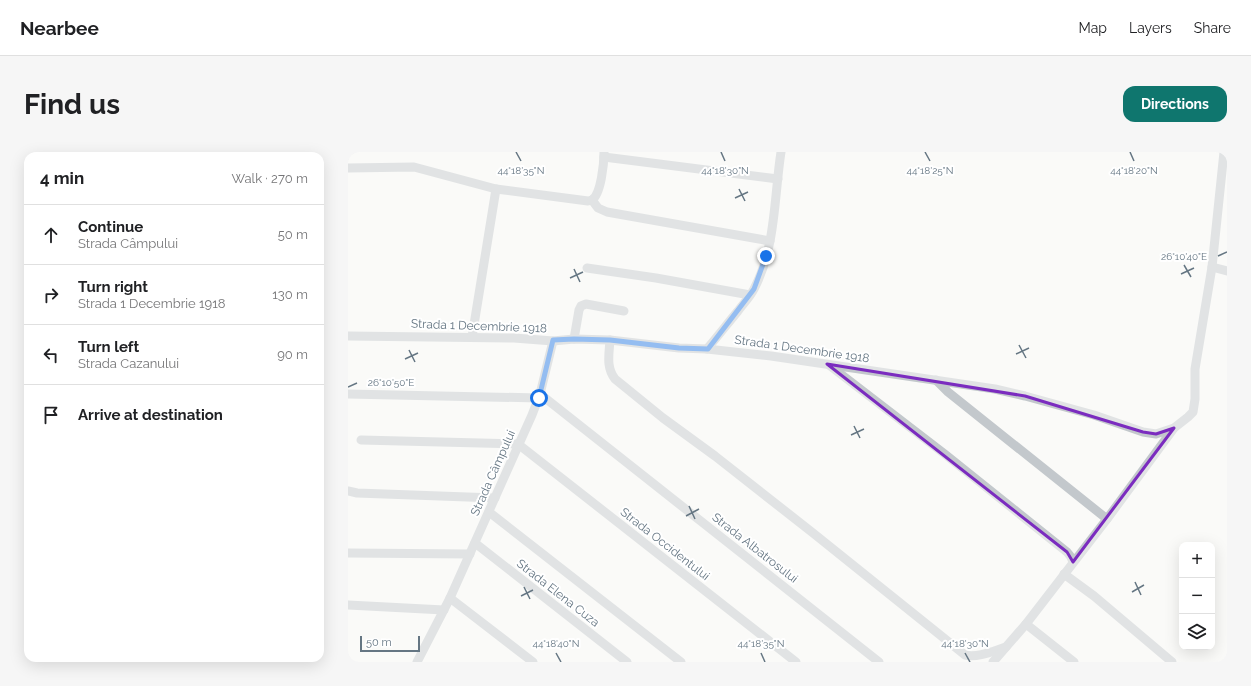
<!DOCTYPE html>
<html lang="en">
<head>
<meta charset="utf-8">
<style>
	:root { --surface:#fff; --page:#f6f6f6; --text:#202124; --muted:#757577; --line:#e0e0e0; --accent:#0f766e }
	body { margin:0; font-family:Raleway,sans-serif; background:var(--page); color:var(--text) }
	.controls { position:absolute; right:12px; bottom:12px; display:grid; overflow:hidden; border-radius:8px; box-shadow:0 4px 16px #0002 }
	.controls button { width:36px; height:36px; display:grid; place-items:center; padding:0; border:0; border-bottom:1px solid var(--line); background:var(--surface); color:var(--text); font:20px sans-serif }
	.scale { position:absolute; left:12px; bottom:10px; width:60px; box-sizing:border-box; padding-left:4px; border:2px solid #657683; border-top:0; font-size:11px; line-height:14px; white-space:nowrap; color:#657683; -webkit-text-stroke:3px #fff; paint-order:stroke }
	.stop { position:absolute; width:12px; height:12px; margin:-9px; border:3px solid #1a73e8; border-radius:50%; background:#fff }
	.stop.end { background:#1a73e8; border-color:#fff; box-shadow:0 1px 4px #0008 }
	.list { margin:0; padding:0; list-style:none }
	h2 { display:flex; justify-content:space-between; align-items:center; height:52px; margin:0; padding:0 16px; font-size:17px }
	h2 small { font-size:13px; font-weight:400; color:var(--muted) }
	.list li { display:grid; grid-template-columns:26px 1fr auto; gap:12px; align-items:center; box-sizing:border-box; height:60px; padding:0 16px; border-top:1px solid var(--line) }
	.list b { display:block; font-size:15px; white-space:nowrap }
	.list p { margin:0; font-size:13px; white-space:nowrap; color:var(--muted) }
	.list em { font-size:13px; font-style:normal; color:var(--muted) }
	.icon { flex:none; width:22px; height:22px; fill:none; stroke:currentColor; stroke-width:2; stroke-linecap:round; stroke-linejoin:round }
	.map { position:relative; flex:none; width:879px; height:510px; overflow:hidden; border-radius:12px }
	header { display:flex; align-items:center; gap:24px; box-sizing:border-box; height:56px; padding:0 20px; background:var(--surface); border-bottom:1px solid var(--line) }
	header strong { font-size:19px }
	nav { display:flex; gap:22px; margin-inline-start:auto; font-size:14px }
	.intro { display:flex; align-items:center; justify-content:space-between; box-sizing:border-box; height:96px; padding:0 24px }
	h1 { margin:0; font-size:28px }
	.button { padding:10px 18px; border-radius:12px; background:var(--accent); color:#fff; font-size:14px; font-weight:700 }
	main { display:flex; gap:24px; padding:0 24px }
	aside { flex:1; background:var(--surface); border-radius:12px; box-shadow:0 4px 16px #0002 }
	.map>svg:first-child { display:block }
</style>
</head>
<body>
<header>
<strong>Nearbee</strong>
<nav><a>Map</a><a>Layers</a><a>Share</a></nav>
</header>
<div class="intro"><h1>Find us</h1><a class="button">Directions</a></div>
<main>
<aside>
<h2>4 min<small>Walk · 270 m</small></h2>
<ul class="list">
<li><svg class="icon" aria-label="ahead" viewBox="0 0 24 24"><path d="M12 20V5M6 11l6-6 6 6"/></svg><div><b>Continue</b><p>Strada Câmpului</p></div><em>50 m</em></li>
<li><svg class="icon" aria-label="right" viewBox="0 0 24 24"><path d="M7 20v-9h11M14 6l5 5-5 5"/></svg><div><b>Turn right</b><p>Strada 1 Decembrie 1918</p></div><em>130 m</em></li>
<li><svg class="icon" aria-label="left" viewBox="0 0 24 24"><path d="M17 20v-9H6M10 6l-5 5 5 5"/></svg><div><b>Turn left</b><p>Strada Cazanului</p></div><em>90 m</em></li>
<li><svg class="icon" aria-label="arrive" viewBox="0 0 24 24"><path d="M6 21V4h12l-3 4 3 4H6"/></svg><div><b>Arrive at destination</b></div></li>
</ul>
</aside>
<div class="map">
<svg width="879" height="510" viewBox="0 0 879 510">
	<rect width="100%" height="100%" fill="#fafaf8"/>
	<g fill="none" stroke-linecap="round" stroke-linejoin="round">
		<!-- minor -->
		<g stroke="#c3c8cc" stroke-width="9">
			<path d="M256,5L430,27"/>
			<path d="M0,16L66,15L148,37L240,49L244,48"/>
			<path d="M244,48L250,56L259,60L422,89"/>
			<path d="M244,48C253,42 256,12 256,0"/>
			<path d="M864,115L879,119"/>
			<path d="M239,116L308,126L402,143"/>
			<path d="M0,184L166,186L205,189L226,187L262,188L331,196L359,197L423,204L647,237L677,244L746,263L795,280L808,282L826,276"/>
			<path d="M124,185L148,37"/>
			<path d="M226,187L231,158L233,154L238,152L276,159"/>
			<path d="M262,188C261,203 258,215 267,227L315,266L367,304L465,381L617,503C630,506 645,499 658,495"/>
			<path d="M359,197C370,184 380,171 390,159C395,152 402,145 406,137C428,95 426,45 433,0"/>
			<path d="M481,213L598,303L719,400L723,405L725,410"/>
			<path d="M588,228L600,240L759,367"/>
			<path d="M0,242L191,246"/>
			<path d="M192,242L531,510"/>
			<path d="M13,288L170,292L448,510"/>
			<path d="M0,339L9,341L147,346"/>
			<path d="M141,360L333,510"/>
			<path d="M127,391L279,510"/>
			<path d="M0,401L122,402"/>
			<path d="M716,422L746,444L824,510"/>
			<path d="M102,446L185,510"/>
			<path d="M0,453L96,458"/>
			<path d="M678,472L726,510"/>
			<path d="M69,510L102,446L184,263L192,242L205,189"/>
			<path d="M645,510L678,472L759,367L826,276L840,265L845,260L847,247V217L864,115L876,0"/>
		</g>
	</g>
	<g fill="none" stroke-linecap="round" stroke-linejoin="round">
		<!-- route -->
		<path stroke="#1a73e8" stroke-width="5" d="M191,246L205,188L226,187L262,188L331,196L360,197L406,137L418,104"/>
	</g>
	<!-- marked area -->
	<path d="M0 0H879V510H0ZM479,212L677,244L795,280L808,282L826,276L725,410L719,400Z" fill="#fafaf8" fill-opacity=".55" fill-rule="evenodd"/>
	<path fill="none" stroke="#7b2cbf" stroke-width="3" stroke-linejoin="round" d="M479,212L677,244L795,280L808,282L826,276L725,410L719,400Z"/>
	<!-- ticks -->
	<path fill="none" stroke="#657683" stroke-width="1.5" d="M168,0L173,9M373,0L377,9M577,0L582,9M782,0L786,9M391,37L397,49M387,46L400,40M870,104L879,100M836,113L843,125M226,117L232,130M833,122L846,116M222,126L235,120M671,193L678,206M61,198L67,210M668,202L681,196M57,207L70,201M0,235L9,231M506,274L512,286M503,283L516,277M341,354L347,367M338,364L351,357M787,430L793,443M176,435L182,447M784,440L796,433M173,444L185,438M208,501L213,510M413,501L417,510M617,501L622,510"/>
	<g text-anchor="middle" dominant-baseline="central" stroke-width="4" stroke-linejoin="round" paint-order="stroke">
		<!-- street labels -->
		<g font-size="12" fill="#657683" stroke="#fff">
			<text transform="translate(131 174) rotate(2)">Strada 1 Decembrie 1918</text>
			<text transform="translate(454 197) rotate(8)">Strada 1 Decembrie 1918</text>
			<text transform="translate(145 321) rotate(-66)">Strada Câmpului</text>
			<text transform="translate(317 392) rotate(38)">Strada Occidentului</text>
			<text transform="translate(407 396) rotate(38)">Strada Albatrosului</text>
			<text transform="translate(210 441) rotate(38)">Strada Elena Cuza</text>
		</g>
	</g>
	<g font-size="10" text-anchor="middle" fill="#657683" stroke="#fff" stroke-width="4" stroke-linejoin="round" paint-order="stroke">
		<text x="173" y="22">44°18'35"N</text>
		<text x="377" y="22">44°18'30"N</text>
		<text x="582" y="22">44°18'25"N</text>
		<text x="786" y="22">44°18'20"N</text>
		<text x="836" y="108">26°10'40"E</text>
		<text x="43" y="234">26°10'50"E</text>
		<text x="208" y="495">44°18'40"N</text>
		<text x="413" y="495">44°18'35"N</text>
		<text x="617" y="495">44°18'30"N</text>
	</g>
</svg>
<div class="controls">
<button>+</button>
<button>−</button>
<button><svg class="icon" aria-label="layers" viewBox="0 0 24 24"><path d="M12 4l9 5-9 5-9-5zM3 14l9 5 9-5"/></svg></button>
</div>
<div class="scale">50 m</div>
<div class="stop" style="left:191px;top:246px"></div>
<div class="stop end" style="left:418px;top:104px"></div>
</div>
</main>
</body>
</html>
